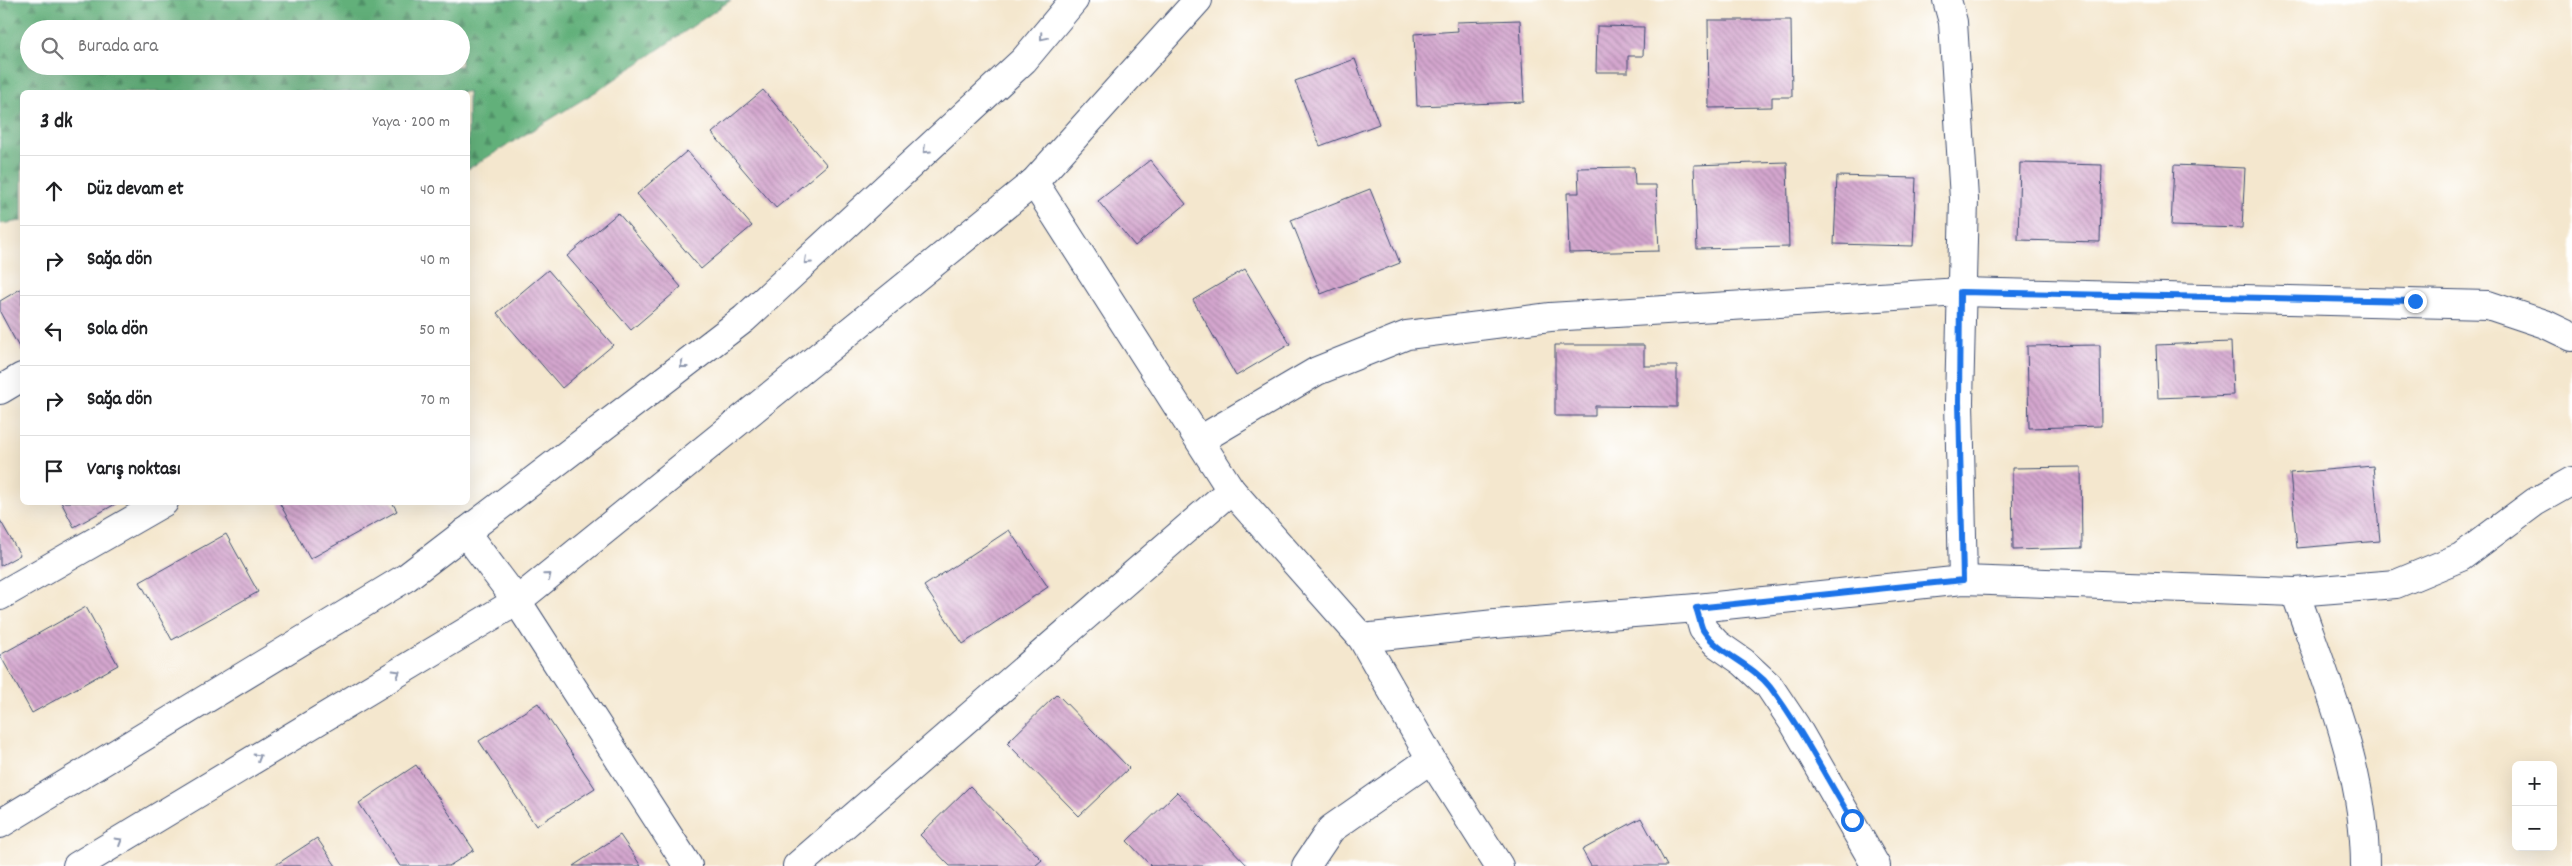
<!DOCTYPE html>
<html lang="tr">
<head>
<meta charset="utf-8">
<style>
	:root { --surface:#fff; --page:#f6f6f6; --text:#202124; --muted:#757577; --line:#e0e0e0 }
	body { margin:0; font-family:Dekko,sans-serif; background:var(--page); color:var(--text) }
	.controls { position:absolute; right:15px; bottom:15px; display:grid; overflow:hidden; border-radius:8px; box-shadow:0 5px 20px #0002 }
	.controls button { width:45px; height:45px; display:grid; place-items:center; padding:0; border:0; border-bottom:1px solid var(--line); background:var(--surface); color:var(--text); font:25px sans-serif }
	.stop { position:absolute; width:15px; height:15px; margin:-11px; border:4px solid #1a73e8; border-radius:50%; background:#fff }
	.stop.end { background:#1a73e8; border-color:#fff; box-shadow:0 1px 5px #0008 }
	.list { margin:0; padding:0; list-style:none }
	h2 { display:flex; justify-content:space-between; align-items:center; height:65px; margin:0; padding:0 20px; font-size:21px }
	h2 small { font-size:16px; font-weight:400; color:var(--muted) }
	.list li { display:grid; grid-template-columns:32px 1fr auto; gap:15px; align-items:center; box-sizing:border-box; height:70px; padding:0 20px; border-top:1px solid var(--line) }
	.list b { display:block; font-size:19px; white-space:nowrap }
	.list em { font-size:16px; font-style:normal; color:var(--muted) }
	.icon { flex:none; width:28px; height:28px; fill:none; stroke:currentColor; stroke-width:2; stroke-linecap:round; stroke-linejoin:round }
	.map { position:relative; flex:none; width:2572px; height:866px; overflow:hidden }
	.search { position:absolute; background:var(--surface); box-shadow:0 5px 20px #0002; left:20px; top:20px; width:450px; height:55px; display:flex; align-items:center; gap:12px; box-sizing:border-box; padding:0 18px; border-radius:28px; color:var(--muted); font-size:19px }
	.panel { position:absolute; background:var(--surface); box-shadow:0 5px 20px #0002; left:20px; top:90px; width:450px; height:415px; border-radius:8px }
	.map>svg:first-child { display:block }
</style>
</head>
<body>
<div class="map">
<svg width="2572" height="866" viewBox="0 0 2572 866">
	<defs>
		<pattern id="forest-firs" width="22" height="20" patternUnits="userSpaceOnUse" patternTransform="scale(1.25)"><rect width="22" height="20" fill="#62b07a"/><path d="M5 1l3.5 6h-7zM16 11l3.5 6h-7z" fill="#509067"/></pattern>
		<pattern id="building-back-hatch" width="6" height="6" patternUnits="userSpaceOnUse" patternTransform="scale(1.25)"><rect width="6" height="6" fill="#d4a6ce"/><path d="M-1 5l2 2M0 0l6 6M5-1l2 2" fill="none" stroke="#ab88aa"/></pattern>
	</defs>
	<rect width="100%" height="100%" fill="#fff"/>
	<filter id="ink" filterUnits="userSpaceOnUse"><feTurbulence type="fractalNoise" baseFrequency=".02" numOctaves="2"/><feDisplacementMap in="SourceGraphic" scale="10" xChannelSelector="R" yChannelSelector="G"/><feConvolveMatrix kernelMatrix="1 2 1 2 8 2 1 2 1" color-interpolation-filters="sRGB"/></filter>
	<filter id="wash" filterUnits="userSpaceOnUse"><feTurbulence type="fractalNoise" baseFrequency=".0096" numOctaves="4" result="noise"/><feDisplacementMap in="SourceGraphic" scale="20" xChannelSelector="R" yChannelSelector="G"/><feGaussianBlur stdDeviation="1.12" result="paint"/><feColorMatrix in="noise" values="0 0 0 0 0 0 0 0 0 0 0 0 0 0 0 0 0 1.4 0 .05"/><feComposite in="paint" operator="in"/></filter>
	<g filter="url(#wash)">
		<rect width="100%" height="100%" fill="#f4e7ce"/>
		<!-- forest -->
		<path fill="url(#forest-firs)" stroke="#3e706c" fill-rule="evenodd" d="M0,0H731L602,88L468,169V92H22V221L0,224ZM29,29H461V66H29Z"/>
		<g id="blocks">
			<!-- building -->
			<g fill="url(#building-back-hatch)">
				<path d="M1520,20L1524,102L1417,106L1414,34L1458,31L1457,22Z"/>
				<path d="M1708,20H1791L1792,97H1772V107L1709,108Z"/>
				<path d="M1597,26L1644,27L1643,56H1628V72H1596Z"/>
				<path d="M1355,59L1379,124L1320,146L1295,81Z"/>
				<path d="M763,90L827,165L776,208L712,133Z"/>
				<path d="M687,151L752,226L701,269L637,194Z"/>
				<path d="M1150,160L1186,204L1135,246L1098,201Z"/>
				<path d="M1787,162L1789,247L1697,249L1694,165Z"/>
				<path d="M2020,163L2102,165L2100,242L2018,240Z"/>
				<path d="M2174,165L2245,168L2242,228L2171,226Z"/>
				<path d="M1634,167L1635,185H1656L1659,251L1569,253L1567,193H1579L1578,168Z"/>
				<path d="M1837,176L1916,178L1913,246L1834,244Z"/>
				<path d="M1370,189L1400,263L1321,294L1291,220Z"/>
				<path d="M618,213L681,287L631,330L567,256Z"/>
				<path d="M1245,269L1290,344L1236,376L1193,300Z"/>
				<path d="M548,270L613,345L562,388L497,313Z"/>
				<path d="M22,288V353L0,312V301Z"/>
				<path d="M2231,342L2233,395L2158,398L2156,345Z"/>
				<path d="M1555,345H1644V366H1677V407L1595,406V416H1555Z"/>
				<path d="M2100,345L2101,426L2029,428L2027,346Z"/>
				<path d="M2373,466L2380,541L2297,548L2290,473Z"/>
				<path d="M2081,467L2082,548L2013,550L2012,468Z"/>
				<path d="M61,502H119L74,527Z"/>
				<path d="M279,502H392L397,511L310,559Z"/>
				<path d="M0,520L20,555L0,566Z"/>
				<path d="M1009,530L1048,587L963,644L924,586Z"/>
				<path d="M226,534L258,592L172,640L140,582Z"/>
				<path d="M86,607L118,665L32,713L0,655Z"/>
				<path d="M1057,694L1129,768L1079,816L1007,743Z"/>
				<path d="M538,703L595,788L536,826L479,741Z"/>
				<path d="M416,765L474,850L449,866H400L359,803Z"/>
				<path d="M970,786L1042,860L1035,866H950L920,835Z"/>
				<path d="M1177,792L1248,866H1151L1127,841Z"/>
				<path d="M1641,818L1667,866H1591L1582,850Z"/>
				<path d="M620,835L641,866H573Z"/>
				<path d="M317,838L336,866H274Z"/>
			</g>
		</g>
	</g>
	<g filter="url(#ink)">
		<use href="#blocks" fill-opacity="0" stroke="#3c4b6f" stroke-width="1"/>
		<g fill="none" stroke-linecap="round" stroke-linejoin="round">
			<!-- street casing -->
			<g stroke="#3c4b6f" stroke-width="30">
				<g id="street">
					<path d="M1947,0L1953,22L1964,199L1959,402L1963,580"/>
					<path d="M1034,182L1231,490L1362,638L1431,759L1499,866"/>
					<path d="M0,390L22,377"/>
					<path d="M1200,440L1317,371L1407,335L1550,317L1961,292L2488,305L2545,324L2572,337"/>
					<path d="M465,532L517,601L688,866"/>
					<path d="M2295,592C2326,681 2365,770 2365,866"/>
					<path d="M0,596L164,502"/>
					<path d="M1697,608L1703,629L1717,644L1743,662L1769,686L1795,725L1876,866"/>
					<path d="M1362,638L1495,624L1697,608L1963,580L2295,592L2396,584L2461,557L2535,502L2572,481"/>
					<path d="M797,866L1231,490"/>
					<path d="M1306,866L1331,829L1431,759"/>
				</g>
			</g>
			<!-- secondary casing -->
			<g stroke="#3c4b6f" stroke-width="30">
				<g id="secondary">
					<path d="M0,824L407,577L744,319L1024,60L1074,0"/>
					<path d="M77,866L517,601L1034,182L1198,0"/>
				</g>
			</g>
			<!-- street -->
			<use href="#street" stroke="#fff" stroke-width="28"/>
			<!-- secondary -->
			<use href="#secondary" stroke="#fff" stroke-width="28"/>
		</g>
		<!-- one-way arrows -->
		<defs><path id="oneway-chevron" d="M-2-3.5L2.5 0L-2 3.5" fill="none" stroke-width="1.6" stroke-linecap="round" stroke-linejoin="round" transform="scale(1.25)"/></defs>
		<g stroke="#8d97ae">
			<use href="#oneway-chevron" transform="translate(1043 37) rotate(130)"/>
			<use href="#oneway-chevron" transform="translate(926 150) rotate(137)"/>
			<use href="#oneway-chevron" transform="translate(807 261) rotate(137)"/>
			<use href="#oneway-chevron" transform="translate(683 365) rotate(143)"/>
			<use href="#oneway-chevron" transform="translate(548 576) rotate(-39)"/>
			<use href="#oneway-chevron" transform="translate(397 673) rotate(-31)"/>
			<use href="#oneway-chevron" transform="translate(258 757) rotate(-31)"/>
			<use href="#oneway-chevron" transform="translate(119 841) rotate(-31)"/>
		</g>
	</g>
	<g fill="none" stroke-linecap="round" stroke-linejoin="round" filter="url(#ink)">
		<!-- route -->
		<path stroke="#1a73e8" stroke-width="6" d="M1852,820C1825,776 1801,728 1770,687C1752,664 1719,654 1703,630C1700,624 1699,615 1696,608L1963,580L1959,402L1960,292L2415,301"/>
	</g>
</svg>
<div class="controls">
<button>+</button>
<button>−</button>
</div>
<div class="stop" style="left:1852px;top:820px"></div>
<div class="stop end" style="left:2415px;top:301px"></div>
<div class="search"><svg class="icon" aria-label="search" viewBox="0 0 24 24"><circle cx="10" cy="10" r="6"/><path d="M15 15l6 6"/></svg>Burada ara</div>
<section class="panel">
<h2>3 dk<small>Yaya · 200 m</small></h2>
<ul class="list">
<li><svg class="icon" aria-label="ahead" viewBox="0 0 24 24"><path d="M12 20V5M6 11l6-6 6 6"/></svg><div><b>Düz devam et</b></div><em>40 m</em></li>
<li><svg class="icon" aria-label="right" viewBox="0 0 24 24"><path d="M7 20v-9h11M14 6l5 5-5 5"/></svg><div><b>Sağa dön</b></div><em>40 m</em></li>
<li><svg class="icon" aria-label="left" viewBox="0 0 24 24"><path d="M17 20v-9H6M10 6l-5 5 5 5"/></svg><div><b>Sola dön</b></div><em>50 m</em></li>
<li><svg class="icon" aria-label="right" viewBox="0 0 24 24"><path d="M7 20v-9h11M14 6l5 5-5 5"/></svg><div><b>Sağa dön</b></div><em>70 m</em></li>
<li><svg class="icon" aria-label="arrive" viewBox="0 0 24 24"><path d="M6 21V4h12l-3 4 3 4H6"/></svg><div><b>Varış noktası</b></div></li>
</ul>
</section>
</div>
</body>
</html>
